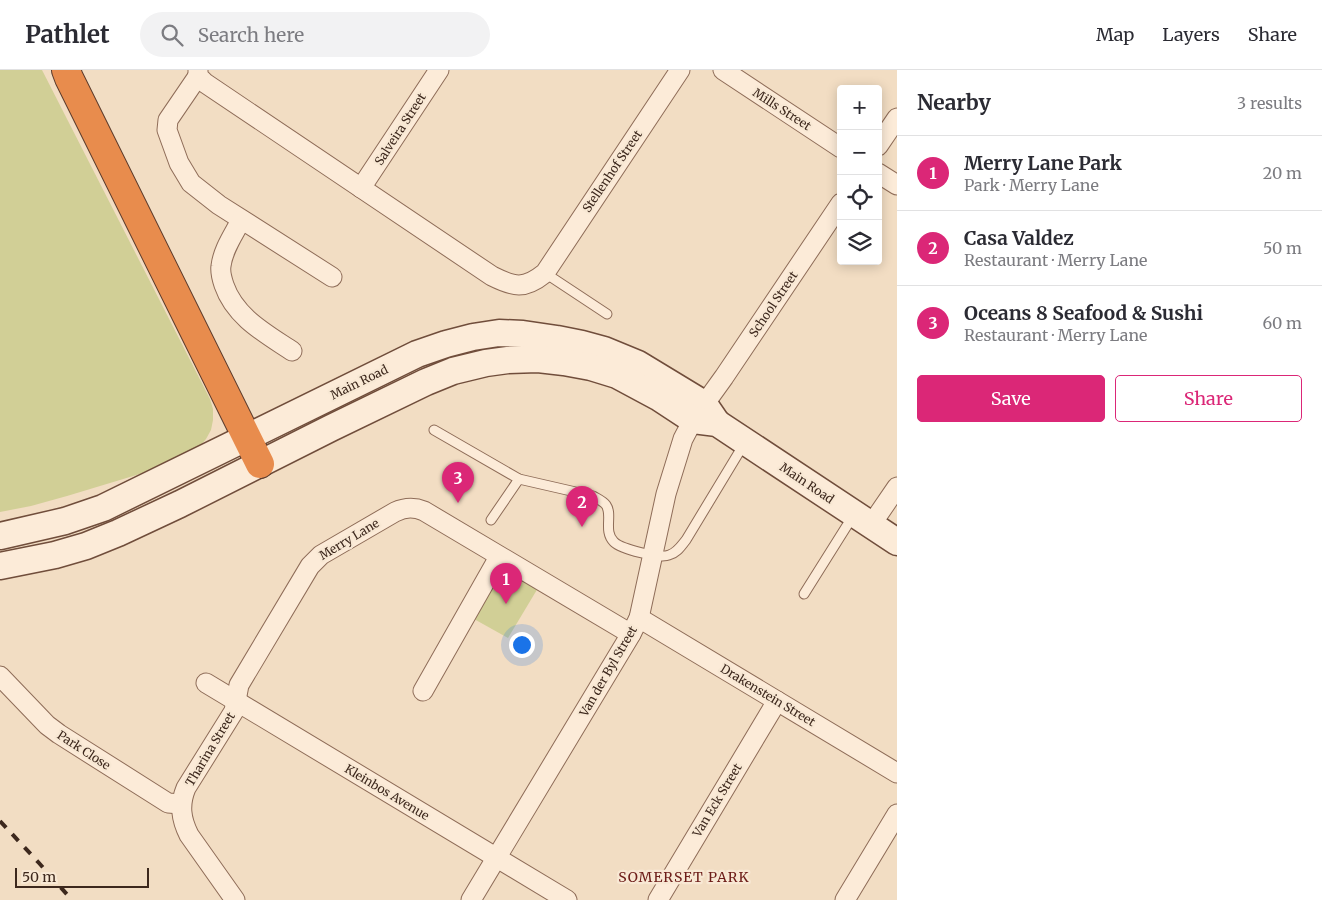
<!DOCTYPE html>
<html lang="en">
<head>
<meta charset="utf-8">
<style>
	:root { --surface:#fff; --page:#f2f2f3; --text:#2b2b33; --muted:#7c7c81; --line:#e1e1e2; --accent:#db2777 }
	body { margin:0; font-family:Merriweather,serif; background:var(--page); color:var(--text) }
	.controls { position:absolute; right:15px; top:15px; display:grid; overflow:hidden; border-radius:5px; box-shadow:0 2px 12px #0003 }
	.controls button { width:45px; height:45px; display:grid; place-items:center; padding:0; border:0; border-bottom:1px solid var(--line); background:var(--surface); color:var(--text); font:25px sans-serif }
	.scale { position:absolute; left:15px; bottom:12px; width:134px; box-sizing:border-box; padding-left:5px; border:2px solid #3d281d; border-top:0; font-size:14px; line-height:18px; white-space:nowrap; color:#3d281d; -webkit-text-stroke:4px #f8e8d4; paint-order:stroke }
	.you { position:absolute; left:521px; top:574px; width:18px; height:18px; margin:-12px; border:4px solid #fff; border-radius:50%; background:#1a73e8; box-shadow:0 0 0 8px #1a73e833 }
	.badge { display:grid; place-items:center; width:32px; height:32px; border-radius:50%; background:var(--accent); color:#fff; font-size:16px; font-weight:700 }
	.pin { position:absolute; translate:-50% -41px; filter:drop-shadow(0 1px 2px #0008) }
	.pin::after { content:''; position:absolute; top:26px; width:18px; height:15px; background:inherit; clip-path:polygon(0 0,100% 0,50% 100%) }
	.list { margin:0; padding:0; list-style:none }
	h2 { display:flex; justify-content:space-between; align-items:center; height:65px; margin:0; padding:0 20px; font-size:21px }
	h2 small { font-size:16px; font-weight:400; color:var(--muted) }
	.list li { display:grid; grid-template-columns:32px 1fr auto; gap:15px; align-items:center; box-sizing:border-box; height:75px; padding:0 20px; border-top:1px solid var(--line) }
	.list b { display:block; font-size:19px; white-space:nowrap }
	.list p { margin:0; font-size:16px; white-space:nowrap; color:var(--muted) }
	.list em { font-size:16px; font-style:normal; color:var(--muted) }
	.actions { display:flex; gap:10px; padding:15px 20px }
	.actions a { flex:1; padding:11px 0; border:1px solid var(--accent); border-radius:5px; text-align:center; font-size:18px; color:var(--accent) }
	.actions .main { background:var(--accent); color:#fff }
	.icon { flex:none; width:28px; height:28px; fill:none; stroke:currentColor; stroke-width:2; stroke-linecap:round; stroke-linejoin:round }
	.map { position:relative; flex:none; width:897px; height:830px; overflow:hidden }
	header { display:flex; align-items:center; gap:30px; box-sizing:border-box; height:70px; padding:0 25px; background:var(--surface); border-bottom:1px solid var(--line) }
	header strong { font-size:24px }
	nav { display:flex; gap:28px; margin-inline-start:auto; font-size:18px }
	.search { width:350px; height:45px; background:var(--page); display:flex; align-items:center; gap:12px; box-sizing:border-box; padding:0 18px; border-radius:28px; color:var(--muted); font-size:19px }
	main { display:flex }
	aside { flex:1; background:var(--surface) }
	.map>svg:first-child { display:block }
</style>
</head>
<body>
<header>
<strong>Pathlet</strong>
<div class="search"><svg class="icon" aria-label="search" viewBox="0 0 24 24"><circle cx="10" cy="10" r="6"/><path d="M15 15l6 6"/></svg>Search here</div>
<nav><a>Map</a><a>Layers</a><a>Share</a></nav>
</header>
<main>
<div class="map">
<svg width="897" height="830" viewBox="0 0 897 830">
	<rect width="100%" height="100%" fill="#f2ddc3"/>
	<!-- green -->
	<g fill="#d1cf96">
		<path d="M0,0H42L210,329L213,339V350L211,360L206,369L200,376L153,400L67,426L31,436L0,442Z"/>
		<path d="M505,503H509L538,518L508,568L474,549L497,509Z"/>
	</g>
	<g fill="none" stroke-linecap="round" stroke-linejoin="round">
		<!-- lane casing -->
		<g stroke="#8e6c58" stroke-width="11">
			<g id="lane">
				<path d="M545,203L607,244"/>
				<path d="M434,360L519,409L593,426C598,429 603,431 606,435C613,445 603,461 614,472C621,479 660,489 669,485C677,483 681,476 686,470L744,374"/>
				<path d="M491,450L519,409"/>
				<path d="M804,524L853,446"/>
			</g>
		</g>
		<!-- street casing -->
		<g stroke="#8e6c58" stroke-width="21">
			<g id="street">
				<path d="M198,0V6L205,13L492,206C514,217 524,220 545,203L680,0"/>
				<path d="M723,0L841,78"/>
				<path d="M198,6L168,50L167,60L179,93L191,113L219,135L332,207"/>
				<path d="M878,76L897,48"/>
				<path d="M878,103L897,115"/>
				<path d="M361,118L439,0"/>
				<path d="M241,150C234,164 223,179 221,196C220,202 222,209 224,215C235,247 265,263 292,281"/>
				<path d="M871,455L897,417"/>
				<path d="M639,548L897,703"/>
				<path d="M0,606L47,655L59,664L168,733L181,734"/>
				<path d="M206,613L567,830"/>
				<path d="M423,621L499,487"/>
				<path d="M235,830L189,765C181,749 179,735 186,718L234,641L239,615L310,496L321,485L395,442C406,437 414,437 424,441L631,564"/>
				<path d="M471,830L631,564L639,548L666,424L683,369L693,350L724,307L841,133"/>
				<path d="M658,830L777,631"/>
				<path d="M845,830L897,744"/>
			</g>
		</g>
		<!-- secondary casing -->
		<g stroke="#704d3b" stroke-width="29">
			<g id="secondary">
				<path d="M0,466L65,451L103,438L417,284L446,274L473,267L499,263L523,264L557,269L582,274L604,280L638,294L704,334L717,353"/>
				<path d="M0,496L55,485L86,476L118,463L180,434L331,358L426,312L453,301L486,293L508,290L538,289L564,292L591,297L617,305L658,327L693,350L717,353L897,472"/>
			</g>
		</g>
		<!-- highway casing -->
		<g stroke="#5c3b2c" stroke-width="30">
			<path id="highway" d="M66,0L69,8L260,394"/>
		</g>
		<!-- lane -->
		<use href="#lane" stroke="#fcebd8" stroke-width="9"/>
		<!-- street -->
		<use href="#street" stroke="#fcebd8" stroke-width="19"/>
		<!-- secondary -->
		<use href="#secondary" stroke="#fcebd8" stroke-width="26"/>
		<!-- highway -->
		<use href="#highway" stroke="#e88c4d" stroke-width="28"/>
		<!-- rail -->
		<path stroke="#3d281d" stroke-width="4" stroke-dasharray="9 9" stroke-linecap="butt" d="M0,751L39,793L72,830"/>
	</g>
	<g text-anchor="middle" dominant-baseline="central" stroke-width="4.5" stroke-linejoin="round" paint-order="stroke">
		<!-- street labels -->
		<g font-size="12" fill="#3d281d" stroke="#f8e8d4">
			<text transform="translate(782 39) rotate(33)">Mills Street</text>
			<text transform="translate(400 59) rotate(-57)">Salveira Street</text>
			<text transform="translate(612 101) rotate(-56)">Stellenhof Street</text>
			<text transform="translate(773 234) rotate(-56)">School Street</text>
			<text transform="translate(359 312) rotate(-26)">Main Road</text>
			<text transform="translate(807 413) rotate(34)">Main Road</text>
			<text transform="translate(349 469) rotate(-31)">Merry Lane</text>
			<text transform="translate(608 601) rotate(-60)">Van der Byl Street</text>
			<text transform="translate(768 625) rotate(31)">Drakenstein Street</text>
			<text transform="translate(210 679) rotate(-59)">Tharina Street</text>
			<text transform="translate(84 680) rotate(33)">Park Close</text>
			<text transform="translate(387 722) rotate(31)">Kleinbos Avenue</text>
			<text transform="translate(717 730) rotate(-59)">Van Eck Street</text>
		</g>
		<!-- neighbourhood labels -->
		<g font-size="14" letter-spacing="1" fill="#6d1d19" stroke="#f8e8d4">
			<text x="684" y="807">SOMERSET PARK</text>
		</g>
	</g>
</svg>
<div class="controls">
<button>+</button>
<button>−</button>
<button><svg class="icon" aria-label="locate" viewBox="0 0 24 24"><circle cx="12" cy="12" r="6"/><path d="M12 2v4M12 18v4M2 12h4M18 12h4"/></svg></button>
<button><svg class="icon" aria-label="layers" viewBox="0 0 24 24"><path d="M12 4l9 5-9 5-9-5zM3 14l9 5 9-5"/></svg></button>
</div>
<div class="scale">50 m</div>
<div class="you"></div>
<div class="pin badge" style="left:506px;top:534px">1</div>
<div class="pin badge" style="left:582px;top:457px">2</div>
<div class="pin badge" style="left:458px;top:433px">3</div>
</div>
<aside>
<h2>Nearby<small>3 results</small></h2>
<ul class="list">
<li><span class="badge">1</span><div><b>Merry Lane Park</b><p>Park · Merry Lane</p></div><em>20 m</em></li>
<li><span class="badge">2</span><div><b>Casa Valdez</b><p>Restaurant · Merry Lane</p></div><em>50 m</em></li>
<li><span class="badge">3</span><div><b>Oceans 8 Seafood &amp; Sushi</b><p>Restaurant · Merry Lane</p></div><em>60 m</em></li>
</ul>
<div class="actions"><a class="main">Save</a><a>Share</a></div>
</aside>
</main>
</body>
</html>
